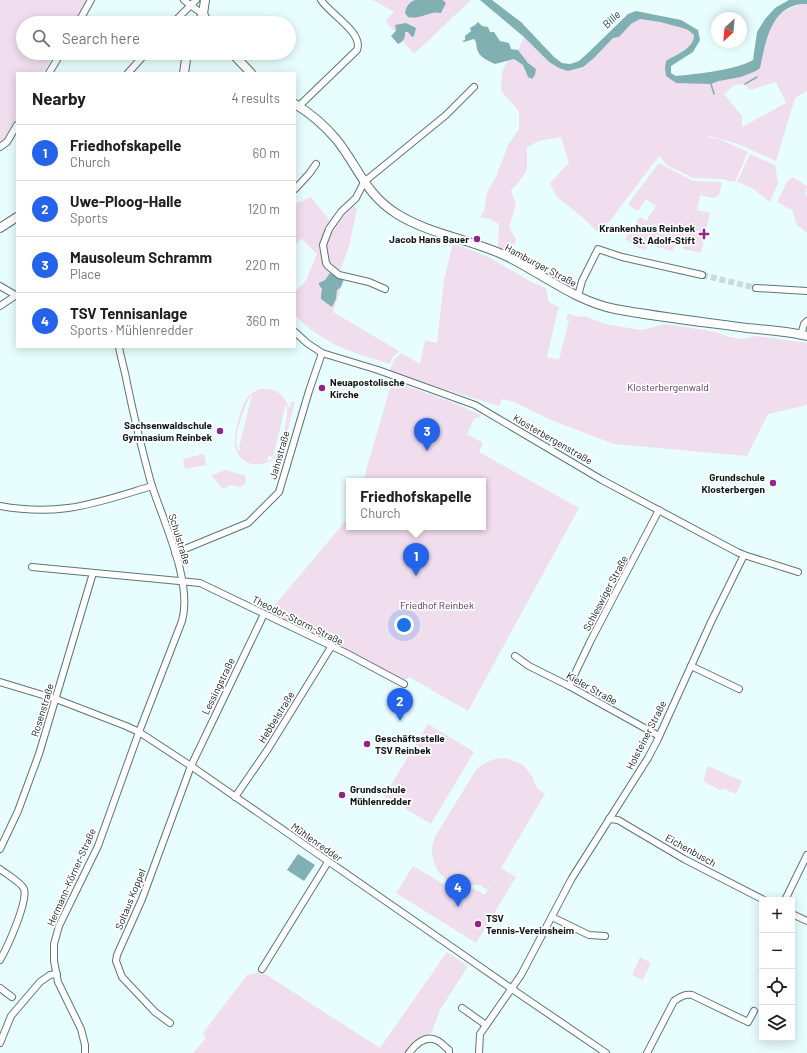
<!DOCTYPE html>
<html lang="en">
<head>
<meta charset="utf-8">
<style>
	:root { --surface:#fff; --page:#f2f2f2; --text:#202124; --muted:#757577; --line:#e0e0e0; --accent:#2563eb }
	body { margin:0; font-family:Barlow,sans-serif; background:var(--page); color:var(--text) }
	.controls { position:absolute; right:12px; bottom:12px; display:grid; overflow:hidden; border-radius:0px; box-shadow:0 2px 10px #0003 }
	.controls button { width:36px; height:36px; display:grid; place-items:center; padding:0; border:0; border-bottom:1px solid var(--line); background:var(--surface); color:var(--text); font:20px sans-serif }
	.compass { position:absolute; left:711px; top:12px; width:36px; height:36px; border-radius:50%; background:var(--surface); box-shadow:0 2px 10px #0003; rotate:206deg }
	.you { position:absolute; left:404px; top:625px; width:14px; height:14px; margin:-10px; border:3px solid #fff; border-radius:50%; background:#1a73e8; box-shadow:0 0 0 6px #1a73e833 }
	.badge { display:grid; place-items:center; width:26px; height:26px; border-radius:50%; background:var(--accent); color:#fff; font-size:13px; font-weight:700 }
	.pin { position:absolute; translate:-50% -33px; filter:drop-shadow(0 1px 2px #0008) }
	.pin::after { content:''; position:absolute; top:21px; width:14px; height:12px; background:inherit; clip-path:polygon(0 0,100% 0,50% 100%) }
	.popup { position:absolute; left:346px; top:478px; width:140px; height:52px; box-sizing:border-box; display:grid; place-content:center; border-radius:0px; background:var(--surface); filter:drop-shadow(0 1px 3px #0005); font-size:13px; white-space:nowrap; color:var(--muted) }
	.popup b { font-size:15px; color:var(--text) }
	.popup::after { content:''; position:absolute; left:50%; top:100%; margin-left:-8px; border:8px solid transparent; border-top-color:var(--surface) }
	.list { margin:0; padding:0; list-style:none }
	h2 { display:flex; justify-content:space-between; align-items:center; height:52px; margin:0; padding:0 16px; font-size:17px }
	h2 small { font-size:13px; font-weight:400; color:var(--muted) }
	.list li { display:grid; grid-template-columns:26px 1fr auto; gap:12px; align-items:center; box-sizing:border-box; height:56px; padding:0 16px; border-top:1px solid var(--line) }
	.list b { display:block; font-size:15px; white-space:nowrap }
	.list p { margin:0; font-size:13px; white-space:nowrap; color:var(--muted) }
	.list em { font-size:13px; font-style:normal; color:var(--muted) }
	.icon { flex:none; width:22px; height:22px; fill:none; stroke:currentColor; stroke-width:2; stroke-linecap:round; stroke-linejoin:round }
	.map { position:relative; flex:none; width:807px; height:1053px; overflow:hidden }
	.search { position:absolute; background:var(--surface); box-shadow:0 2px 10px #0003; left:16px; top:16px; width:280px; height:44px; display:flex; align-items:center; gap:10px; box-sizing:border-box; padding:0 14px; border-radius:22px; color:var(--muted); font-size:15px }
	.panel { position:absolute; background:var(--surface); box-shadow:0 2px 10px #0003; left:16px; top:72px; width:280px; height:276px; border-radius:0px }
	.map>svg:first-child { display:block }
</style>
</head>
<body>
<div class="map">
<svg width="807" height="1053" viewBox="0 0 807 1053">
	<rect width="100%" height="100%" fill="#e8fefe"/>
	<!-- green -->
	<g fill="#f0dded" fill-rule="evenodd">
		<path d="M0,0H87L73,23H23V53H55L43,73H17V117L4,139L0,142Z"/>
		<path d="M373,0H471L414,54L385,21L394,12Z"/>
		<path d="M803,4H807V91L795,98L776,161L738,144L710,136L707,137L719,139L748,152L735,182L722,179L693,178L667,165L659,156L600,234L581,216L557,197L550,183L569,163L561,137L539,141L527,147V170L518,183L511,190L516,205L509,226L516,240L512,253L498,247L499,224L490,219L480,217L484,211L487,192L495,179L508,145L519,129V111L501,91L502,71L508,60L514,59L523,65L528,77L536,69L528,63L518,50L524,37L549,62L568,71L583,67L594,58L613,38L619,37L631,24L640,19L660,22L679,27L688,30L694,35C694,48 681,52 672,57L666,76L711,84L719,81L741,77L756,71C762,52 766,24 783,12C789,8 796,6 803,4ZM776,82L786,103L742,127V116L724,94L734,85L744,84L750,90Z"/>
		<path d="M750,154L775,165L778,183L770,202L752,188L737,182Z"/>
		<path d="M659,163L693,181L722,182L719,195L713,198L700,195L697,210L710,213L701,253L683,249L684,246L675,244L673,251L648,245L646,250L638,248L625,239L640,217L646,221L656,206L646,199L638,211L628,204Z"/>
		<path d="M793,177L807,186L805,195L807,196V233L796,224L793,211L777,202L787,182Z"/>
		<path d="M311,197L329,220L332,227L354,206L357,209L349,247L340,270L334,268L325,280L319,285L322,288L321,295L336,299L337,290L341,287L333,312L399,351L392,358L390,364C368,357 343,351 324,338C313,332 304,324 295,315V292L305,282L317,254L301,238L295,246V204Z"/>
		<path d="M453,243L489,257L533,283L546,288L549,302L560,308L558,309L547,357L559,360L569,320L566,319L568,314L580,317L584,316L605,324L641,330L666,324L716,332L729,337L742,339L756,336L807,343V405L768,414L747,456L614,444L551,420L514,402L502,399L499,406L389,372L394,360L401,353L420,364L425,340L437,343L444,280Z"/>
		<path d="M392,381L455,403L482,416L474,419L467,434L483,443L479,452L579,508L468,711L409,677L405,680L268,613L349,517V527H483V481H363Z"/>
		<path d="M260,389C274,387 285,394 289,408L292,401L295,402L275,480L271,479L277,456C263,469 240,468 235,446C233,437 241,405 247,398C250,394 255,391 260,389ZM252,395L239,448H240L239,452C237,448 236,444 236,440C237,429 245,402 252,395ZM286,404C290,412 282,445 277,453C274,457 271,460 267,461L268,456L273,457Z"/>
		<path d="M204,454L206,465L185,469L183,459Z"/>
		<path d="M226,470L246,476L245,484L240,487L229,485L226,488L223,489L211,475Z"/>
		<path d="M428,724L474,752L431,824L384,796Z"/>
		<path d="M505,758L517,762L524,766L532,776L537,788L545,794L501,868L516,877L476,943L396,893L413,866L467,898L473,888L485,895L495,878L487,890C485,889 482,886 479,885C475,884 465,887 458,885C436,879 426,855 436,835L476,770C484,762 493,758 505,758Z"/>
		<path d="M708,766L742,781L736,794L724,789L720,790L703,781Z"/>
		<path d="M447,952L468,966L440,1010L432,1032L413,1043L406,1053H193L206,1038L203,1033L247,975L262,972L380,1048Z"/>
		<path d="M640,957L651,963L643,980L632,975Z"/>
	</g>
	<!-- water -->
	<g fill="#81b0b2">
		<path d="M415,0H443L446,3L441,13C430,10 421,20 408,17L405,13C406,7 409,2 415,0Z"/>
		<path d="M480,0H492L521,22L554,57L562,63L570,64L579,61L590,51L628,14L636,11L681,20L698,30L700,40L693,52L671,66V73L676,76C696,74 736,70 753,60L757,32L765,19L775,8L789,0H807V4C771,3 766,41 760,68L756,71L741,77L719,81L711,84L676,83L666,76L665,68L666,61C676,54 694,49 694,35L688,30L679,27L660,22L640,19L631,24L619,37L613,38L594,58L583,67L568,71L559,68L549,62L524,37Z"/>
		<path d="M478,22L482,26L488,27L490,32H494L500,41L509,43L511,49L518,50L528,63L536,69L535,75L532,79L528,77L523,65L514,59L495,64C488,61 479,57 477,49C476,44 477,43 474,39L464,42L462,41L465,40V36L471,31L470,28L475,25Z"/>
		<path d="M406,23L416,28L414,36L412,37L408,32H405C405,39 404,41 398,44L391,36L396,31L395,25Z"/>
		<path d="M330,273L344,279L341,287L337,290L336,299L332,307L321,299V295L322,289L319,285V283L325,280Z"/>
		<path d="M298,854L315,865L304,881L287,870Z"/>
	</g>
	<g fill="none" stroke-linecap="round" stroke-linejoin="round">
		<!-- stream -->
		<g stroke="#81b0b2" stroke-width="1.5">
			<path d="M711,84L714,94"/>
			<path d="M745,84L757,77"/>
		</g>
		<!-- minor-tunnel -->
		<path stroke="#c7dcdc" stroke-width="6" stroke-dasharray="6 3" stroke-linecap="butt" d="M702,275L756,288"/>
		<!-- minor casing -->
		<g stroke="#5d7576" stroke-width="8">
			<g id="minor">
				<path d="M184,0L190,5L203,14"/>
				<path d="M78,23L91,0"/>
				<path d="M173,23L196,0"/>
				<path d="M49,73L61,53"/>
				<path d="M128,73L146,53"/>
				<path d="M299,106L357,50C364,33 330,14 321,0"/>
				<path d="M0,147L7,142L17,125"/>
				<path d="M295,189L309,174L316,164"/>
				<path d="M0,286L17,296"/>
				<path d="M756,288L807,291"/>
				<path d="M385,289L369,282L339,275L328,266L326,263L323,245L329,229L341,212L356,198L364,182L446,115L474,87"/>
				<path d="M578,296L582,281L598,249L622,257L702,275"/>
				<path d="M0,306L15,296"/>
				<path d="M295,332L307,343L322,353L378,370L475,405L602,480L737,552L744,555L798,572"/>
				<path d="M801,335L804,324L807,321"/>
				<path d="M0,506C22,510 46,511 68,508C97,504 125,494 152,486"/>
				<path d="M175,553L248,523L279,492L309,391L322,353"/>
				<path d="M32,567L200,583L346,653L404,684"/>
				<path d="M515,656L529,666L569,686L659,736"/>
				<path d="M691,666L739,689"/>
				<path d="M0,682L56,699L126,726L139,732L191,766L459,952L512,989L606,1053"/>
				<path d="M569,686L591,640L659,510"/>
				<path d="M235,797L268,749L331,647"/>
				<path d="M609,819L618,820L684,859L764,900"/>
				<path d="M0,849L18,811L39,754L93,573"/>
				<path d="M0,869C5,873 22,883 24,889C28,902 7,948 0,960"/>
				<path d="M785,900L807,855"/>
				<path d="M792,914L807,921"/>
				<path d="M552,917L589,935L605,936"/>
				<path d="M262,969L328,862"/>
				<path d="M0,988L12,997"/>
				<path d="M462,1008L486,1025"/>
				<path d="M170,1023L155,1012L122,977L116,961L117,955L142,899L191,766L264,614"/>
				<path d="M0,1043L11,1016L40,982L50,975L57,974"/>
				<path d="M85,1053V1045L81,1029L58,982L54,961V944L59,926L98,846L139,732L182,621C193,582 163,521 151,483C142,450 134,417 127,383C125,371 121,359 119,347"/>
				<path d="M409,1053C415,1045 425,1035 436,1040C441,1042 445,1047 449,1050V1053"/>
				<path d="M479,1053L480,1034L521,975L572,878L648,758L657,741L711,622L744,555"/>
				<path d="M647,1053L674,1001C680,997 684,994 692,995L748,1022L754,1011"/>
			</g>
		</g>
		<!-- major casing -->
		<g stroke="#5d7576" stroke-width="10">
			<g id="major">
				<path d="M203,14L208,23"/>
				<path d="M198,23L203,14L205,0"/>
				<path d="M232,53L251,73"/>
				<path d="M184,73L187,53"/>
				<path d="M295,104C310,113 325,126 336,139C358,166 365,194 397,214C431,235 471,239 506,256C543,274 575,301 615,309C659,317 703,322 747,328C767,330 788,331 807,336"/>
				<path d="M0,228L17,217"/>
			</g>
		</g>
		<!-- minor -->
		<use href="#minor" stroke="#fff" stroke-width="6"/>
		<!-- major -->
		<use href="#major" stroke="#fff" stroke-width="8"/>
	</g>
	<!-- markers -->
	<g fill="#912588" stroke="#fff" stroke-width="1.5">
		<path d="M702 228h4v4h4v4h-4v4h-4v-4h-4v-4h4z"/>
		<circle cx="477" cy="239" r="4"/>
		<circle cx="322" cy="388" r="4"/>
		<circle cx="220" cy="431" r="4"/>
		<circle cx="773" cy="483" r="4"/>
		<circle cx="367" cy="744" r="4"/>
		<circle cx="342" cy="795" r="4"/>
		<circle cx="478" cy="924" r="4"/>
	</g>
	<g text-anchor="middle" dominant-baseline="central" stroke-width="3.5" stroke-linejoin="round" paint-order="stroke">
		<!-- poi labels -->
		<g font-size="10" font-weight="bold" fill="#0e1818" stroke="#fff" text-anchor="end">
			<text x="695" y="228">Krankenhaus Reinbek<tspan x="695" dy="12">St. Adolf-Stift</tspan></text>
			<text x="469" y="239">Jacob Hans Bauer</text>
			<text x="330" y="382" text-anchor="start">Neuapostolische<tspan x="330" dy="12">Kirche</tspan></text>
			<text x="212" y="425">Sachsenwaldschule<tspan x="212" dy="12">Gymnasium Reinbek</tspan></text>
			<text x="765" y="477">Grundschule<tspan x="765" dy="12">Klosterbergen</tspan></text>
			<text x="375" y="738" text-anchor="start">Geschäftsstelle<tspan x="375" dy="12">TSV Reinbek</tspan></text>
			<text x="350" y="789" text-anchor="start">Grundschule<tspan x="350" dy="12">Mühlenredder</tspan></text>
			<text x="486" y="918" text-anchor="start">TSV<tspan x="486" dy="12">Tennis-Vereinsheim</tspan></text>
		</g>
		<!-- street labels -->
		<g font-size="10" fill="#0e1818" stroke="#fff">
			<text transform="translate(541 265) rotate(28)">Hamburger Straße</text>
			<text transform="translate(553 439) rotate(30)">Klosterbergenstraße</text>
			<text transform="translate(279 455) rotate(-74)">Jahnstraße</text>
			<text transform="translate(180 539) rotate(73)">Schulstraße</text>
			<text transform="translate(605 593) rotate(-62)">Schleswiger Straße</text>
			<text transform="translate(298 620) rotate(26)">Theodor-Storm-Straße</text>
			<text transform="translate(218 686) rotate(-64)">Lessingstraße</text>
			<text transform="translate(592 688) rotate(29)">Kieler Straße</text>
			<text transform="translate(42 710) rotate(-73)">Rosenstraße</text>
			<text transform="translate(276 717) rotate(-58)">Hebbelstraße</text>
			<text transform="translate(646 735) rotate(-63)">Holsteiner Straße</text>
			<text transform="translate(317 842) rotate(35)">Mühlenredder</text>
			<text transform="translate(691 850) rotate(29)">Eichenbusch</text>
			<text transform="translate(71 877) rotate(-66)">Hermann-Körner-Straße</text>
			<text transform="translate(130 899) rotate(-68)">Soltaus Koppel</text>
		</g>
		<!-- park labels -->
		<g font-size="10" fill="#582f53" stroke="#fff">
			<text x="668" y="387">Klosterbergenwald</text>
			<text x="437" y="605">Friedhof Reinbek</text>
		</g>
		<!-- water labels -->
		<g font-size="11" font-style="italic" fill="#004a4d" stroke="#fff">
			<text transform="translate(611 19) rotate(-45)">Bille</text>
		</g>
	</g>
</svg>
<div class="controls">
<button>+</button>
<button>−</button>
<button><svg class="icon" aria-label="locate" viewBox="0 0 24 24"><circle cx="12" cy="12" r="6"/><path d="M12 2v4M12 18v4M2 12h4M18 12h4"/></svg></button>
<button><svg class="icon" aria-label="layers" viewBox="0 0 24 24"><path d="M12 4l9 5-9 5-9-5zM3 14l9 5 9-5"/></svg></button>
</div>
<svg class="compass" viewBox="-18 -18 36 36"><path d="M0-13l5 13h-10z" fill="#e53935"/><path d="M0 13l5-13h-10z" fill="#757577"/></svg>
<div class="you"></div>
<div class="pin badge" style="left:416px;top:576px">1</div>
<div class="popup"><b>Friedhofskapelle</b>Church</div>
<div class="pin badge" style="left:400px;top:721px">2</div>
<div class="pin badge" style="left:427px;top:451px">3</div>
<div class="pin badge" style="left:458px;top:907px">4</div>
<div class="search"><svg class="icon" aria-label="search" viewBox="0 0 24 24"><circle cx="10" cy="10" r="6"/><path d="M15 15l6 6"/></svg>Search here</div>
<section class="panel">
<h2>Nearby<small>4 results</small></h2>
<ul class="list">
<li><span class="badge">1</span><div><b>Friedhofskapelle</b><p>Church</p></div><em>60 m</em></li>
<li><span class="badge">2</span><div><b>Uwe-Ploog-Halle</b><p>Sports</p></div><em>120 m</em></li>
<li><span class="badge">3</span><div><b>Mausoleum Schramm</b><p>Place</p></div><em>220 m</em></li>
<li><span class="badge">4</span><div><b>TSV Tennisanlage</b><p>Sports · Mühlenredder</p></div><em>360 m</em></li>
</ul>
</section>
</div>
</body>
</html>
